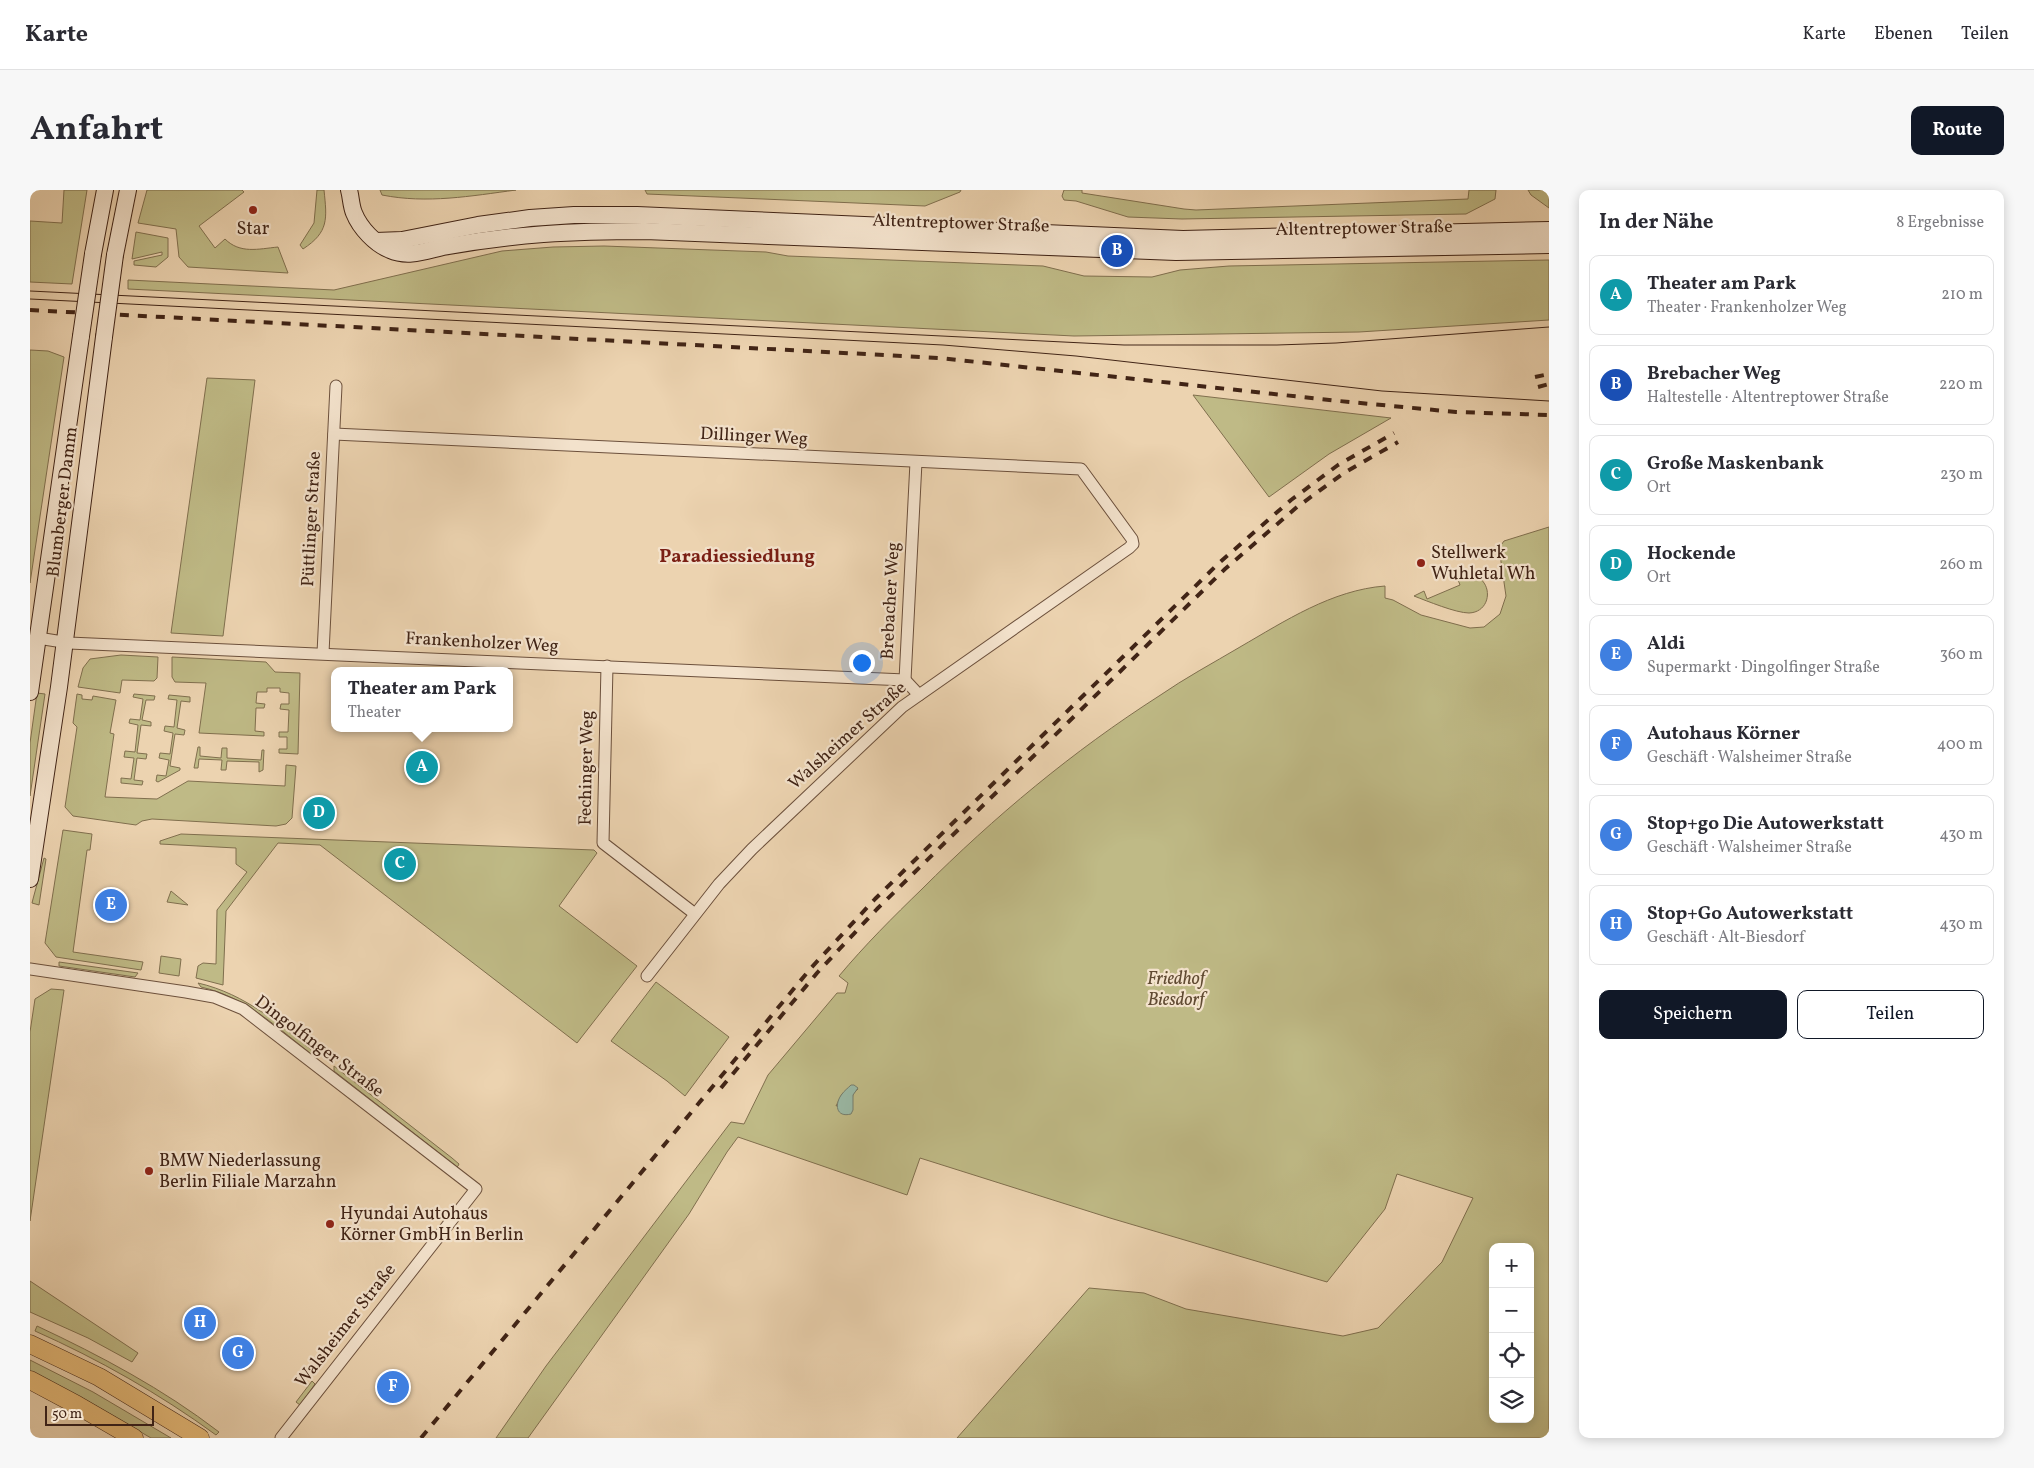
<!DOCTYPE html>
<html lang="de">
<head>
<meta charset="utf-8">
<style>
	:root { --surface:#fff; --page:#f7f7f7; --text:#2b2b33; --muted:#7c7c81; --line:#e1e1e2; --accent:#111827 }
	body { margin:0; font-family:Vollkorn,serif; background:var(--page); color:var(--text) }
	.controls { position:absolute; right:15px; bottom:15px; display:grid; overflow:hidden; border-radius:10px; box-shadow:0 2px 12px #0003 }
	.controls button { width:45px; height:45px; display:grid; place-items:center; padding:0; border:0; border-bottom:1px solid var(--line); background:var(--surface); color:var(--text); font:25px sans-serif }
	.scale { position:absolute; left:15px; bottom:12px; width:109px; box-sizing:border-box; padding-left:5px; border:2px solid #412416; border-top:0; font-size:14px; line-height:18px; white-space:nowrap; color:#412416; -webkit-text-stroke:4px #f3e2cc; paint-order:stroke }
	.you { position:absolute; left:831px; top:472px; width:18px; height:18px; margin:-12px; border:4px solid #fff; border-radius:50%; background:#1a73e8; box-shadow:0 0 0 8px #1a73e833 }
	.badge { display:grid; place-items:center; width:32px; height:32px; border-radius:50%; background:var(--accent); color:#fff; font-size:16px; font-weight:700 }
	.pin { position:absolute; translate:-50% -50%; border:2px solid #fff; box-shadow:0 1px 5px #0006 }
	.popup { position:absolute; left:301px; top:477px; width:182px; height:65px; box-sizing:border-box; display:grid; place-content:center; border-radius:10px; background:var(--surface); filter:drop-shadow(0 1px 4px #0005); font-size:16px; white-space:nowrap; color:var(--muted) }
	.popup b { font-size:19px; color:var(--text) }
	.popup::after { content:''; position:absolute; left:50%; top:100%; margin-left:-10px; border:10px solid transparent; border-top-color:var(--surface) }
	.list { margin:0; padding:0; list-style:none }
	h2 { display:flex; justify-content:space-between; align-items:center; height:65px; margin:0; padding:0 20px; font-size:21px }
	h2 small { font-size:16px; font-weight:400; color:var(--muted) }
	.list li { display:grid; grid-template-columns:32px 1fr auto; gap:15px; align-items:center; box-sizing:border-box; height:80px; margin:0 10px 10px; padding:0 10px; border:1px solid var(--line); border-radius:10px }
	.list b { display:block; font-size:19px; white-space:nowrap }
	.list p { margin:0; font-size:16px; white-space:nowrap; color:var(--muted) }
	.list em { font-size:16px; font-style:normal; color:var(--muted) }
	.actions { display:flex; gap:10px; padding:15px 20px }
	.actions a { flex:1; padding:11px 0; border:1px solid var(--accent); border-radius:10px; text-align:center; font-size:18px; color:var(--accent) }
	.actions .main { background:var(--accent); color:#fff }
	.icon { flex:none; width:28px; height:28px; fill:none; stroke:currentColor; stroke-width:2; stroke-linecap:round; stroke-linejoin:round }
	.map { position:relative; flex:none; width:1519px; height:1248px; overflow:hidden; border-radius:10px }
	header { display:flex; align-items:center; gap:30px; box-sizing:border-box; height:70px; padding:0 25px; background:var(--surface); border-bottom:1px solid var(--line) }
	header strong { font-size:24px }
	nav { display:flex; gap:28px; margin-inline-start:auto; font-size:18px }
	.intro { display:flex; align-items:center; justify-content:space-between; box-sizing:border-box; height:120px; padding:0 30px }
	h1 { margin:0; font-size:35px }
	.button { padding:12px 22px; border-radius:10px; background:var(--accent); color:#fff; font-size:18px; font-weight:700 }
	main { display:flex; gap:30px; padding:0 30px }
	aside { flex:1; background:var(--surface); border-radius:10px; box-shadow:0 2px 12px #0003 }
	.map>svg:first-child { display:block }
</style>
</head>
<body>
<header>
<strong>Karte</strong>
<nav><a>Karte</a><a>Ebenen</a><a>Teilen</a></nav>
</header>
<div class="intro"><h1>Anfahrt</h1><a class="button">Route</a></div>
<main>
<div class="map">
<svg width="1519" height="1248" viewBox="0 0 1519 1248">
	<rect width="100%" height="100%" fill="#ecd3b0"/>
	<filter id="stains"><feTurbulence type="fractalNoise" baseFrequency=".004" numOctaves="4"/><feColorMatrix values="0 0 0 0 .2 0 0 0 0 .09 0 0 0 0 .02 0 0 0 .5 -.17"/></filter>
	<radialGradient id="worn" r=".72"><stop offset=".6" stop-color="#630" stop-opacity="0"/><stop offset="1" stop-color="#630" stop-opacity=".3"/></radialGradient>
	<!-- green -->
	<g fill="#bfba86" stroke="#806f4e" fill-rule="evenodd">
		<path d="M34,0H57L42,94L0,92V31L32,33Z"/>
		<path d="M117,0H212L214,2L169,36L185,58L195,49C210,64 228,59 248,57L258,83L158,77L149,67L146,39L108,33Z"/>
		<path d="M287,0H294C297,29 299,42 273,59L270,55L284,33Z"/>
		<path d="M350,0H486C441,6 397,14 352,5Z"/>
		<path d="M615,0H931L930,2L895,16L617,4Z"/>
		<path d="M1034,0H1052V3L1154,19L1166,20L1438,9L1439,0H1466L1465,9L1436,24L1152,29L1098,27L1046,11L1034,10L1032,6Z"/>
		<path d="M1498,0H1519V18L1501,5Z"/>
		<path d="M106,42L138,48V67L126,77L104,75V71L132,65V62L102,69Z"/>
		<path d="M574,56L736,62L758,66L1013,76L1054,86L1122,87L1150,80L1199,76L1519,70V130L1329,142L1044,146L98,99V90L304,100L472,61L523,57Z"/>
		<path d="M0,160L18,161L34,167L0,393Z"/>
		<path d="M177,188L225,190L193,446L141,443Z"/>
		<path d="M1163,205L1361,228L1299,264L1239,307Z"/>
		<path d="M1519,337V1248H927L1059,1098L1114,1103L1156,1119L1313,1146L1348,1138L1412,1072L1443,1008L1367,984L1355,1019L1297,1092L1080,1028L890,968L877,1005L708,947L697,962L659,1024L498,1248H466L516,1176L701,932L714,934L738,885L807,803H815L818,793L809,786C835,755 863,727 892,699C964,627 1043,561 1129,506C1155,488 1183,473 1210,457C1255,431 1302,400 1355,396V408L1363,410L1391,425L1440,438L1454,437L1470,424L1476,406L1469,358L1474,351ZM828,899L823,904L822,910L806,916L812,904ZM1463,1057H1500V1229H1463Z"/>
		<path d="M1433,384C1464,382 1465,422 1439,423C1426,423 1397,411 1384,406L1394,401L1397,409L1430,395L1427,387Z"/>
		<path d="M91,465L128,467L127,488L124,491L92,490L90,503L48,497L53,478L60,469Z"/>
		<path d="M142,467L236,472L245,482L270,483L268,564L249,563V559H257V547H249V542H258L259,520L250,519L251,514H259V503L250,502V498H237V502H227L226,513L235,514L234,518H226L225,541L234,542V546L169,543L176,493L145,492L142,487Z"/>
		<path d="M7,503L15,504L0,606V553Z"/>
		<path d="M47,504L52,505V509L62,510L63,506L86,510L80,543L84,544L75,607L127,609L158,591L255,596L256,575L266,576L262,628L256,634L246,636L122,629L112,631L106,635L43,626L35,617L47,537L43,533Z"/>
		<path d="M104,504L125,506L124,510H116L112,530L121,532V536L111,535L107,563L117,564L116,569L107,568L104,590L113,591L112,595L91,593V588L101,589L104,568L94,567L95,561L105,562L108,535L99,533L100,529L110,530L113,509L103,507Z"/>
		<path d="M139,505L160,507V512L151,511L147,538L155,540L154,545L145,544L140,576L150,578V580L128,592L126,591L127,585L136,586L139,570L129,568L130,563L140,564L143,543L134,541L135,536L144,537L147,510L138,509Z"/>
		<path d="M168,557H170V566L191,568L192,558H197V568L231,570L232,560H234L233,580L229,582V572L197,571L196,580H191L192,570L169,569L168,578H164Z"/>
		<path d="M33,640L62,644L60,660H57L43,762L113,772L111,780L26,767L15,753Z"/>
		<path d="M151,644L564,660L567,663L529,716L607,776L547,853L290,655L248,653L196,721L193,795L166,788L168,776L173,773L186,774L187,720L217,682L206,674V658L130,654V651Z"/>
		<path d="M14,668L16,669L9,715L2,713L3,709Z"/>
		<path d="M141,701L158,715L137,712Z"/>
		<path d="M131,766L151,769L149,786L129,783Z"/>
		<path d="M29,772L108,783L105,787L29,776Z"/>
		<path d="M626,792L699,847L655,906L637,891L581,851Z"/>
		<path d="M168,793C216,804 250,835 288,865L285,867C249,839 216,807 171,797Z"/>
		<path d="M21,799L34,800L0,1031V842L5,809Z"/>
		<path d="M304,876L422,968L429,974L428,976L427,977L304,881Z"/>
		<path d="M0,1091L108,1163L102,1172L58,1148L0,1122Z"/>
		<path d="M7,1136C71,1166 133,1199 189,1242L186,1245C130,1204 68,1169 5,1141Z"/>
		<path d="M0,1170L63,1202L141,1248H121L54,1209L0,1182Z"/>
		<path d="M282,1191L285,1194L270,1215L266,1212Z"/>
	</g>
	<!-- water -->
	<path fill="#9ab9a6" stroke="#767d6c" d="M821,895H824L828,898L823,905V920L821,924C806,928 804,914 812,904C814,901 818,898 821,895Z"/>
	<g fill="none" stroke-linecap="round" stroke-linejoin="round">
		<!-- street casing -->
		<g stroke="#6c503c" stroke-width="13">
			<g id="street">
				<path d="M304,244L1051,279L1102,349L1103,354L1099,358L872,517L722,659L689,694L617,786"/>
				<path d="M8,448L39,453L875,490L889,505"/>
				<path d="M293,463L306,196"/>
				<path d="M577,476L573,653L665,724"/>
				<path d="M875,490L886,272"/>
				<path d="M0,779L156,802L184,807L213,819L446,999L251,1248"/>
			</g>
		</g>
		<!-- secondary casing -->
		<g stroke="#412416" stroke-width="18">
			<g id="secondary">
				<path d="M319,0C321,7 321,16 324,23C330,38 345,54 360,60C378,68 395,61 413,57C482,44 544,41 615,41L1146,62L1519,55"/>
				<path d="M346,51L372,50L448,35L500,28L544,25H607L1153,49L1519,40"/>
				<path d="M63,64L75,0"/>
				<path d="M85,65L98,0"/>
				<path d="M0,502L51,146"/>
				<path d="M0,689L29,497L74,147"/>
			</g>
		</g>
		<!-- primary casing -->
		<g stroke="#412416" stroke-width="19">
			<g id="primary">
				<path d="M0,1154L69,1187L170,1248"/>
				<path d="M0,1190L47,1215L104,1248"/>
			</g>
		</g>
		<!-- street -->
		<use href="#street" stroke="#f3e2cc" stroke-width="11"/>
		<!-- secondary -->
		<use href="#secondary" stroke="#f3e2cc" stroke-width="16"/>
		<!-- primary -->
		<use href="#primary" stroke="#e6ba78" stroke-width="18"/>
		<!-- tram -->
		<g stroke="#412416" stroke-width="1">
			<path d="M0,101L1094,155H1247L1306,153L1519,137"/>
			<path d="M0,109L913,155L1046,166L1352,201L1519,211"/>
		</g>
		<!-- rail -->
		<g stroke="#412416" stroke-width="4" stroke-dasharray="9 9" stroke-linecap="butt">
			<path d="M0,120L910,168L1309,211L1426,222L1519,225"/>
			<path d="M1505,187L1519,184"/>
			<path d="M1508,197L1519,194"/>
			<path d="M691,898L787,783L847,719L1195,379L1267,317L1314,283L1368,252"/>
			<path d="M391,1248L781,778L845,709L1189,373L1261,310L1308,275L1364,243"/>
		</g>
		<!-- secondary-bridge casing -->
		<g stroke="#412416" stroke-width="18" stroke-linecap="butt">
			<g id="secondary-bridge">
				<path d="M51,146L63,64"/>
				<path d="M74,147L85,65"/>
			</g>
		</g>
		<!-- secondary-bridge -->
		<use href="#secondary-bridge" stroke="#f3e2cc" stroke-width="16"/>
	</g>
	<!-- markers -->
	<g fill="#8f2418" stroke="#f3e2cc" stroke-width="2">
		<circle cx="223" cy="20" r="5"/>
		<circle cx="1391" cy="373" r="5"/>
		<circle cx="119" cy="981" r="5"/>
		<circle cx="300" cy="1034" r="5"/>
	</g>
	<g text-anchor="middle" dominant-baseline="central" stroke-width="4.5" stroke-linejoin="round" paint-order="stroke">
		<!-- street labels -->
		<g font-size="18" fill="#412416" stroke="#f3e2cc">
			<text transform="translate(931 34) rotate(2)">Altentreptower Straße</text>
			<text transform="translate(1334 39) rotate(-1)">Altentreptower Straße</text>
			<text transform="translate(724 247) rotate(3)">Dillinger Weg</text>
			<text transform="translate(33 312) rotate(-83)">Blumberger Damm</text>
			<text transform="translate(282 329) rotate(-87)">Püttlinger Straße</text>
			<text transform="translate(861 411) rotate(-87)">Brebacher Weg</text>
			<text transform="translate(452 453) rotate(3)">Frankenholzer Weg</text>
			<text transform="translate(818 546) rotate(-42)">Walsheimer Straße</text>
			<text transform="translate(557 578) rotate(-89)">Fechinger Weg</text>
			<text transform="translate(289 857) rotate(37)">Dingolfinger Straße</text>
			<text transform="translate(316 1136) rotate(-52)">Walsheimer Straße</text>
		</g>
		<!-- poi labels -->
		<g font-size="18" fill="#412416" stroke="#f3e2cc" text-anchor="start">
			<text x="223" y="39" text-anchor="middle">Star</text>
			<text x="1401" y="363">Stellwerk<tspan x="1401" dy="21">Wuhletal Wh</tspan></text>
			<text x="129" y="971">BMW Niederlassung<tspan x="129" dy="21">Berlin Filiale Marzahn</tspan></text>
			<text x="310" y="1024">Hyundai Autohaus<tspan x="310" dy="21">Körner GmbH in Berlin</tspan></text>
		</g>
		<!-- park labels -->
		<g font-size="18" font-style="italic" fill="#604a32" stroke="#f3e2cc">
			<text x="1146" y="789">Friedhof<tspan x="1146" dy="21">Biesdorf</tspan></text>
		</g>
		<!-- neighbourhood labels -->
		<g font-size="19" font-weight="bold" fill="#7a1f14" stroke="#f3e2cc">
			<text x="707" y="367">Paradiessiedlung</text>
		</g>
	</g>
	<rect width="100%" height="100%" filter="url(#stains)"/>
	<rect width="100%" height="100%" fill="url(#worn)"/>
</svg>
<div class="controls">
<button>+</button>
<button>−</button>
<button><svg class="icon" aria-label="locate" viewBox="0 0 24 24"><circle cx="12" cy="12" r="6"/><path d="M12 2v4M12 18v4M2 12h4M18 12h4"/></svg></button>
<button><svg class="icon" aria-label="layers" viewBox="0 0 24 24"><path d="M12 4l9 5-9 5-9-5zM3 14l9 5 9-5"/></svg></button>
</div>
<div class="scale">50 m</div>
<div class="you"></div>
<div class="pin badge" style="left:392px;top:577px;background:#0f9aa8">A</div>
<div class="popup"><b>Theater am Park</b>Theater</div>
<div class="pin badge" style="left:1087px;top:61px;background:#1a4fb4">B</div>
<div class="pin badge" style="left:370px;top:674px;background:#0f9aa8">C</div>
<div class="pin badge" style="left:289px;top:623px;background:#0f9aa8">D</div>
<div class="pin badge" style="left:81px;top:715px;background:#3f7fe0">E</div>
<div class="pin badge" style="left:363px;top:1197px;background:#3f7fe0">F</div>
<div class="pin badge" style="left:208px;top:1163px;background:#3f7fe0">G</div>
<div class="pin badge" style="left:170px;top:1133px;background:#3f7fe0">H</div>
</div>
<aside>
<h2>In der Nähe<small>8 Ergebnisse</small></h2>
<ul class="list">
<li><span class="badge" style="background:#0f9aa8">A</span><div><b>Theater am Park</b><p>Theater · Frankenholzer Weg</p></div><em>210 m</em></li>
<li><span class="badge" style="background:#1a4fb4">B</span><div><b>Brebacher Weg</b><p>Haltestelle · Altentreptower Straße</p></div><em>220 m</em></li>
<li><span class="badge" style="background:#0f9aa8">C</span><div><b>Große Maskenbank</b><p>Ort</p></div><em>230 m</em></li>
<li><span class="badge" style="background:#0f9aa8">D</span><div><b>Hockende</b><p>Ort</p></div><em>260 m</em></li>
<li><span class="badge" style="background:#3f7fe0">E</span><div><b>Aldi</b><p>Supermarkt · Dingolfinger Straße</p></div><em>360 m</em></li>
<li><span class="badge" style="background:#3f7fe0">F</span><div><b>Autohaus Körner</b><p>Geschäft · Walsheimer Straße</p></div><em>400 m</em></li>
<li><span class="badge" style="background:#3f7fe0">G</span><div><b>Stop+go Die Autowerkstatt</b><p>Geschäft · Walsheimer Straße</p></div><em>430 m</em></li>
<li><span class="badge" style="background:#3f7fe0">H</span><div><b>Stop+Go Autowerkstatt</b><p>Geschäft · Alt-Biesdorf</p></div><em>430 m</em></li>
</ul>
<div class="actions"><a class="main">Speichern</a><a>Teilen</a></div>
</aside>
</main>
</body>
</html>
